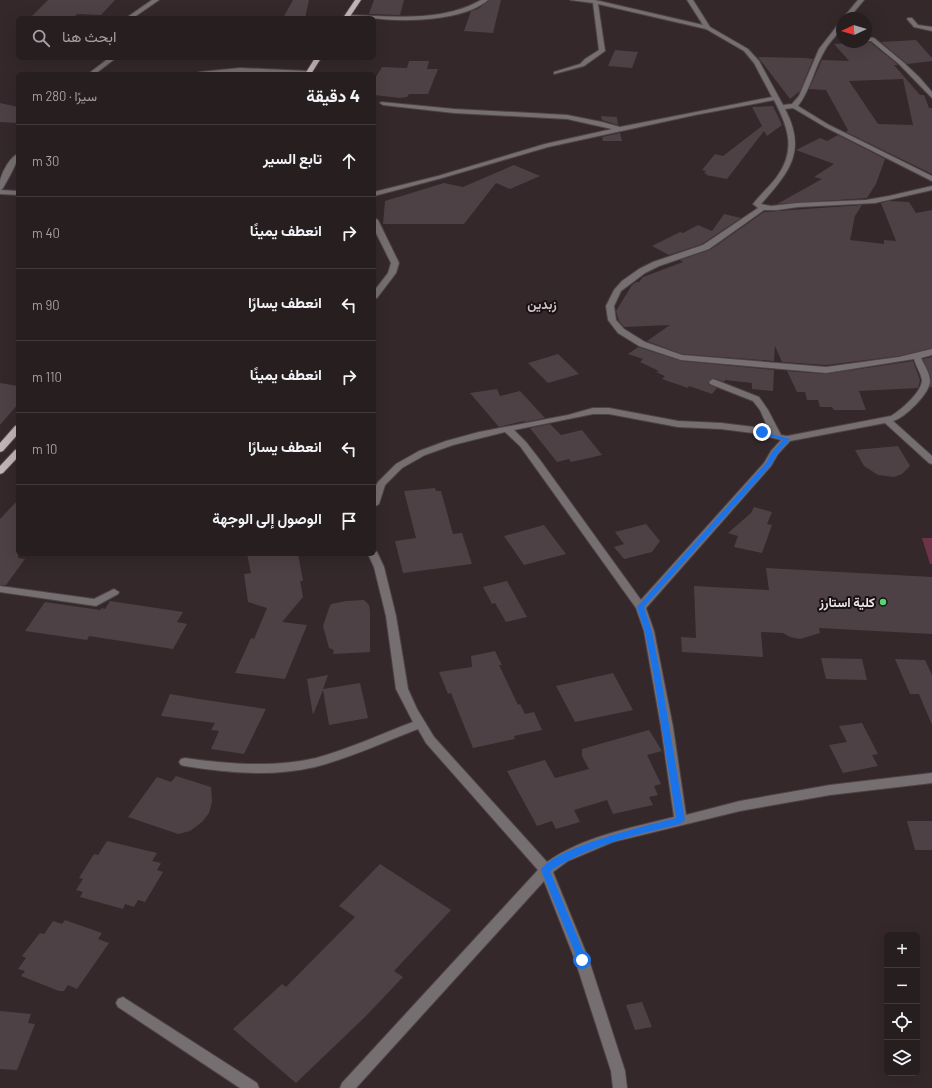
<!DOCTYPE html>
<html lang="ar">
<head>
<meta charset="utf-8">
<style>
	:root { --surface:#271e20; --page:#2f2729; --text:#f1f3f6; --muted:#a4a2a5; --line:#433c3e }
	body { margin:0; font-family:Barlow,Vazirmatn,sans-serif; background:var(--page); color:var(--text); direction:rtl }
	.controls { position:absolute; right:12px; bottom:12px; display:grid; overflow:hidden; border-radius:6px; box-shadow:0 4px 16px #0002 }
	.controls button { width:36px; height:36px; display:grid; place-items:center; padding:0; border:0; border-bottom:1px solid var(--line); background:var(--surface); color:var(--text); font:20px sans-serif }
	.compass { position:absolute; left:836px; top:12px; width:36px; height:36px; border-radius:50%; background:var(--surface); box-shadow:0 4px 16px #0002; rotate:266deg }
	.stop { position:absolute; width:12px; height:12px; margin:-9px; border:3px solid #1a73e8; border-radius:50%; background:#fff }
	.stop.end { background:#1a73e8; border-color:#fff; box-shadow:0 1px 4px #0008 }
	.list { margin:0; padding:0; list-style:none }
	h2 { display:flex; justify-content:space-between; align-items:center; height:52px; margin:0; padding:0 16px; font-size:17px }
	h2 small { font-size:13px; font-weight:400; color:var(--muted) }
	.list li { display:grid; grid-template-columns:26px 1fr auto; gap:12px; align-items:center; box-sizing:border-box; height:72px; padding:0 16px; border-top:1px solid var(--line) }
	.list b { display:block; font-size:15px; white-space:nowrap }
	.list em { font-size:13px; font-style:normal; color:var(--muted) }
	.icon { flex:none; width:22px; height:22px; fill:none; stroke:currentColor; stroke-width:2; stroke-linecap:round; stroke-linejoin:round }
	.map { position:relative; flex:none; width:932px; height:1088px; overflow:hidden; direction:ltr }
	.search { position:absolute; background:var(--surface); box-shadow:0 4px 16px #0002; left:16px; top:16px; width:360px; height:44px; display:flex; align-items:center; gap:10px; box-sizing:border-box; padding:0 14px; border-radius:6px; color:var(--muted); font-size:15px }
	.panel { position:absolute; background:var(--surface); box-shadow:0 4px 16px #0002; left:16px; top:72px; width:360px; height:484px; border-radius:6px; direction:rtl }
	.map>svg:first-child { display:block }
</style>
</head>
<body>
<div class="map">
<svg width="932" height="1088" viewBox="0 0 932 1088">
	<rect width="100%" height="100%" fill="#34282b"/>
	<!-- green -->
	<path fill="#6d3449" d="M922,538H932V564H930Z"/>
	<!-- building -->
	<g fill="#4e4145" fill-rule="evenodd">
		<path d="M48,0H115L101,15L77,14L73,18H30Z"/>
		<path d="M293,0H309L305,18H283Z"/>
		<path d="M374,0H404L400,15L369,14Z"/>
		<path d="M489,0H501L493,33L464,31L471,11L478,9Z"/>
		<path d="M916,40L932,58V61L907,64L881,42Z"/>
		<path d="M870,42L898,65H894L920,95H924L929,108H932V174L846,132L848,130L826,90L809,89L822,60L849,61L834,44ZM903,79L913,125L878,124L849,81Z"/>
		<path d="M615,50L638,52L632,68L608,66Z"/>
		<path d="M758,57L805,58L813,59L800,91L790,99Z"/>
		<path d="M409,61H429L427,69H438L428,94H409L407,97L400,98L374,95V80L382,67L407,68Z"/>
		<path d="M0,103L18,107V123L0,122Z"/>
		<path d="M773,106L782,125L767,136L764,131L727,179L706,175L707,174L704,173L706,171L702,170L715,154L723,156L762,126L752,107Z"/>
		<path d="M601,116L617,117L618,125L602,120Z"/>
		<path d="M620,133L622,141H603L602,137Z"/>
		<path d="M838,135L885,159L876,184L867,198L777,204L822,179L814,177L834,164L796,150L820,138L827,141Z"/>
		<path d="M514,165L540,176L510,189L496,183L464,224H383L385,201L444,183L463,187Z"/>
		<path d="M889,201L909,202L916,213L932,210V348L899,356L826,365L782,362L775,346L774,361L682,354L647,341L670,325L624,327L619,321L616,311L632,285L636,282H639L643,277L683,262L680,260L710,250L764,212L862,205L855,216L850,240L884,244V240L896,241L881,203Z"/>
		<path d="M724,214L741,218L702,244L669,255L652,246L680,232L683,233L698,225L712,231Z"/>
		<path d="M638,347L681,361L774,370L773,391L752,389V383L725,380L724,382L714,378L708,382L709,385L717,388L712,394L689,386L688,388L662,379L665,376L656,372L659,371L640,362L643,359L628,354Z"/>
		<path d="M558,354L579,374L548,383L528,363Z"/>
		<path d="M932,357V387H930L931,378L923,359Z"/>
		<path d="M913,361L920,380L918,388L859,391L866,410H834L832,407H820L818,400H807L805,392H797L787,371L826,374Z"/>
		<path d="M0,383L18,386V404L0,425Z"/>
		<path d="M497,389L500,396L520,391L545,418L525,422L524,421L499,427L470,393Z"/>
		<path d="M550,424L561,435L582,430L602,455L571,462L569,459L557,462L530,428Z"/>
		<path d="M898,446L910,466L902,474L894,477L878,475L864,466L855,450Z"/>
		<path d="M435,488L436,491H441L453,534L462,533L472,564L403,573L395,541L416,538L404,491Z"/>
		<path d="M18,500V558L25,559L6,585H0V519Z"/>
		<path d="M754,507L772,512L767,524L772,525L762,553L734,547L738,536L728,533L751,513Z"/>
		<path d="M646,524L660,541L652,552L624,559L614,547L624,544L615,532Z"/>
		<path d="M544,525L566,554L524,565L504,536Z"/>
		<path d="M247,554H298L303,581H300L303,597L282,622L307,625L285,679L235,673L251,638L254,639L267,608L248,602L244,574L251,573Z"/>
		<path d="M766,568L932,577V634L819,628L820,633L800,639L790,637L783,633L761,632L763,657L682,652L681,637L696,638L694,586L769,590Z"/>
		<path d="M507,581L527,617L506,622L495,603L492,604L483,587Z"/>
		<path d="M364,600L369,605L370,611V652L333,654L334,650L329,648L323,626L329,608L331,604L346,601Z"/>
		<path d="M110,601L183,612L177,622L187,624L173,649L89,636L87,640L25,631L45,602L100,610L102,608L105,609Z"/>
		<path d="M495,651L502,665H499L518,705L520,704L525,714L534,712L542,730L514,736L515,739L473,748L451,693L448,694L439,672L472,667L471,656Z"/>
		<path d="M821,658L862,659L867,680L826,679Z"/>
		<path d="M895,659L925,660L932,675V725L919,694H910Z"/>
		<path d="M613,673L633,710L575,722L556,686Z"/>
		<path d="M328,675L323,689L360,683L368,718L329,725L323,690L313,715L307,679Z"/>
		<path d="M170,694L199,699L266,709L244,754L211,749L219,731L211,730L215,723L161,716Z"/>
		<path d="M862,723L878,754L872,755L878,766L843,773L829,745L847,742L839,726Z"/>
		<path d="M649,730L662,751L647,755L661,784L654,786L658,795L649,797L653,805L613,814L607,800L574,810L580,822L556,829L552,821L537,826L507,771L545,760L555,778L589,769L582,756V749Z"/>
		<path d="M176,776L211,787L212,802L209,813L202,822L190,831L178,834L128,817L157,777L171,782Z"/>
		<path d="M907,821H932V850H915Z"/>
		<path d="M107,841L157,853L152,861L161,863L157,870L163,872L145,902L138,900L134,907L125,904L123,909L80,897L83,892L76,890L83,879L79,878L94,854L98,855Z"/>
		<path d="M380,864L451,910L394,971L403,977L365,1017L296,1083L233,1029L282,984L286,987L355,917L339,906Z"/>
		<path d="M65,920L102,933L98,939L109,943L77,989L68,985L64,991H59L21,976L25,971L18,969L26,958L22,956L40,933L44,934L53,921L62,924Z"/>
		<path d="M642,1002L652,1027L635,1030L626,1005Z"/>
		<path d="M0,1011L31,1014L28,1023L35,1024L17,1070L0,1069Z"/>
	</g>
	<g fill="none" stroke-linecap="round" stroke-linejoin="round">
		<!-- minor casing -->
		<g stroke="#4e4345" stroke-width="2">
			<g id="minor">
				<path d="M152,0H159L133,18H126Z"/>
				<path d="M481,0H488C462,22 402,22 372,18C363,17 352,20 344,17L347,15C391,16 441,23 481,0Z"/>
				<path d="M570,0H595L703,25L687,0H693L710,27L748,49L759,61L783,105L792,104L799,96L819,49L840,22L842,21C842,33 830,40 825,50C814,68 811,89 798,106L829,125L932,176V181L930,180L825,127L793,108L785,109C807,151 790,171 761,204L771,206L798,203L866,200L889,196L932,186V190L875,203L798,207L777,210H764L709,249L659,266L645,273L621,291L614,306L616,320L624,329L645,342L682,355L826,367L899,357L932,349V355L921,358C924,364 930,374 930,381C930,393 905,418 893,421L932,456V464L929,463L885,423L790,441L778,454L771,466L646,608L654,631L673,727L686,815L740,801L830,785L932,773V783L830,795L740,811L613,842L568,861L553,872L589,960L625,1071L627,1088H613L611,1071L575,960L544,881L356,1088H340L342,1083L538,870L426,743L418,729C384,742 350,758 315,767C272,777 228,773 185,766L181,765L179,762L181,759L185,758C228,764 273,768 316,758C349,749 381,734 413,722L396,689L386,616L374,567L368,554H374V551L377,552L384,567L396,616L408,689L417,709L434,737L547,862C584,836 631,828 674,817L661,727L644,631L636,608L520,446L505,432L453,445L425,455L402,468L385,485L379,504L374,507V489L378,482L396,464L419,451L446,441L479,432L568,415L593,408H609L678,421L721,423L754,427L770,432L760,410L753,401L710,384L709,382L713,379L759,397L768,410L781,435L787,436L891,416C901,410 922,392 922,380C921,374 916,366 914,359L826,373L681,360L639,346L618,333L608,320L606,306L614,290L622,281L639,269L653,262L703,245L758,208L753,204C760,195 769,187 776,178C797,150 788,127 774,100L695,115L548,147L442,178L374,196V192L438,176L545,144L612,129L567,119L454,113L383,105L380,103L381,102L454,109L567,115L602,122L620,127L772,97L754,63L744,51L706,29L598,4L605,51L584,66L554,74V72L580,64L585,59L599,50L593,3ZM593,414H609L678,427L721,429L753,433L781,440L771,451L764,463L641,600L540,460L526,442L514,430Z"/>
				<path d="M858,0H864L849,18H843Z"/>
				<path d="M908,18H912L918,25L932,27V31L914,27L907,19Z"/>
				<path d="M866,37L874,38L903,62L919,77L932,92V98L899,64L871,41H866Z"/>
				<path d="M109,58H116L95,74H88Z"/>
				<path d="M240,68L309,71L312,73L291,74L240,72L196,74L199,72Z"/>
				<path d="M18,154C18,163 8,179 3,188L1,190L18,191V195L0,194C0,190 0,185 0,181C2,172 10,157 18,154Z"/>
				<path d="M374,218L378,220L399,263L396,273L377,298H374V291L388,273L391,263L374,229Z"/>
				<path d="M0,586L94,599L114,589L119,592L118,594L96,606L0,592Z"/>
				<path d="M123,997L257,1083L259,1088H240L118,1007L116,1003L118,999Z"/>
			</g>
		</g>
		<!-- major casing -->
		<g stroke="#4e4345" stroke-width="2">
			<g id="major">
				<path d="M355,0H361L349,18H343Z"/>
				<path d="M315,58H321L311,74H305Z"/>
				<path d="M18,425V434L3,451L0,452V443L15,426Z"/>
				<path d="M18,449V457L3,473L0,474V466L15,450Z"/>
			</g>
		</g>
		<!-- minor -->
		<use href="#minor" fill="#766f71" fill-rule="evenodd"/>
		<!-- major -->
		<use href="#major" fill="#c1b3b7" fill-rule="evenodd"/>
	</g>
	<!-- route -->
	<path fill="#1a73e8" d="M760,431L790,439L777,454L771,465L644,607L652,632L660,672L685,820L680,824C635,835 590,845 550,871L587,960L582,964L578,960L541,870C555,847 649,825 676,818L653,672L645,632L637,607L766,463L772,452L783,440L760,434Z"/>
	<!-- markers -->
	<circle fill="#55d672" stroke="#181214" stroke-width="1.5" cx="883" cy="602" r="4"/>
	<g text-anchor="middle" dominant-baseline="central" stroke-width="4" stroke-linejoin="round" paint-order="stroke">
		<!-- far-quarter labels -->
		<g font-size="13" font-weight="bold" fill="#d3c2c7" stroke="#181214">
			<text x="542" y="304">زبدين</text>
		</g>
		<!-- poi labels -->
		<g font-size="13" font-weight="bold" fill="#efe6e8" stroke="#181214" text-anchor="end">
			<text x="875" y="602">كلية استارز</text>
		</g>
	</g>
</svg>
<div class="controls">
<button>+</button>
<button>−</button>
<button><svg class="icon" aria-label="locate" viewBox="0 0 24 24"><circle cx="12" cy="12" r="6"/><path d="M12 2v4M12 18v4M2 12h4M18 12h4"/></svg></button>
<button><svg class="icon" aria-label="layers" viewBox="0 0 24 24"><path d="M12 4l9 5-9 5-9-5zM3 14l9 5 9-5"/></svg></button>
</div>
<svg class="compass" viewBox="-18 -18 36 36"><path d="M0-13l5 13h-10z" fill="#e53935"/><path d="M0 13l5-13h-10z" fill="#a4a2a5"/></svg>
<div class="stop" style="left:582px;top:960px"></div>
<div class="stop end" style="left:762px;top:432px"></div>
<div class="search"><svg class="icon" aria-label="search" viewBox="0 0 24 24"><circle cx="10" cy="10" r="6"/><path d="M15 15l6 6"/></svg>ابحث هنا</div>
<section class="panel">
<h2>4 دقيقة<small>سيرًا · 280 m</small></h2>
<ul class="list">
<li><svg class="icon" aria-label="ahead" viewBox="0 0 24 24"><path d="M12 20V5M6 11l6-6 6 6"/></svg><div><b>تابع السير</b></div><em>30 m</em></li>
<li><svg class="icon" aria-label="right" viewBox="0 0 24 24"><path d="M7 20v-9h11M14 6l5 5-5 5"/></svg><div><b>انعطف يمينًا</b></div><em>40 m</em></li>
<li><svg class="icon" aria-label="left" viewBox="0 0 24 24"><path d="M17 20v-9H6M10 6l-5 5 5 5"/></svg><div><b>انعطف يسارًا</b></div><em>90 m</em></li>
<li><svg class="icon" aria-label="right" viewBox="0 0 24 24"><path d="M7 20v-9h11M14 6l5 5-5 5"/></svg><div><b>انعطف يمينًا</b></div><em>110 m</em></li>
<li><svg class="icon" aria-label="left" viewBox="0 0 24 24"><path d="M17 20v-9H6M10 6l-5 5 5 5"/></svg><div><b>انعطف يسارًا</b></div><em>10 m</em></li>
<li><svg class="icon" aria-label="arrive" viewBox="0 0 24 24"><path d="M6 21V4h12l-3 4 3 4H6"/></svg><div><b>الوصول إلى الوجهة</b></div></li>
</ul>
</section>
</div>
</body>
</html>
